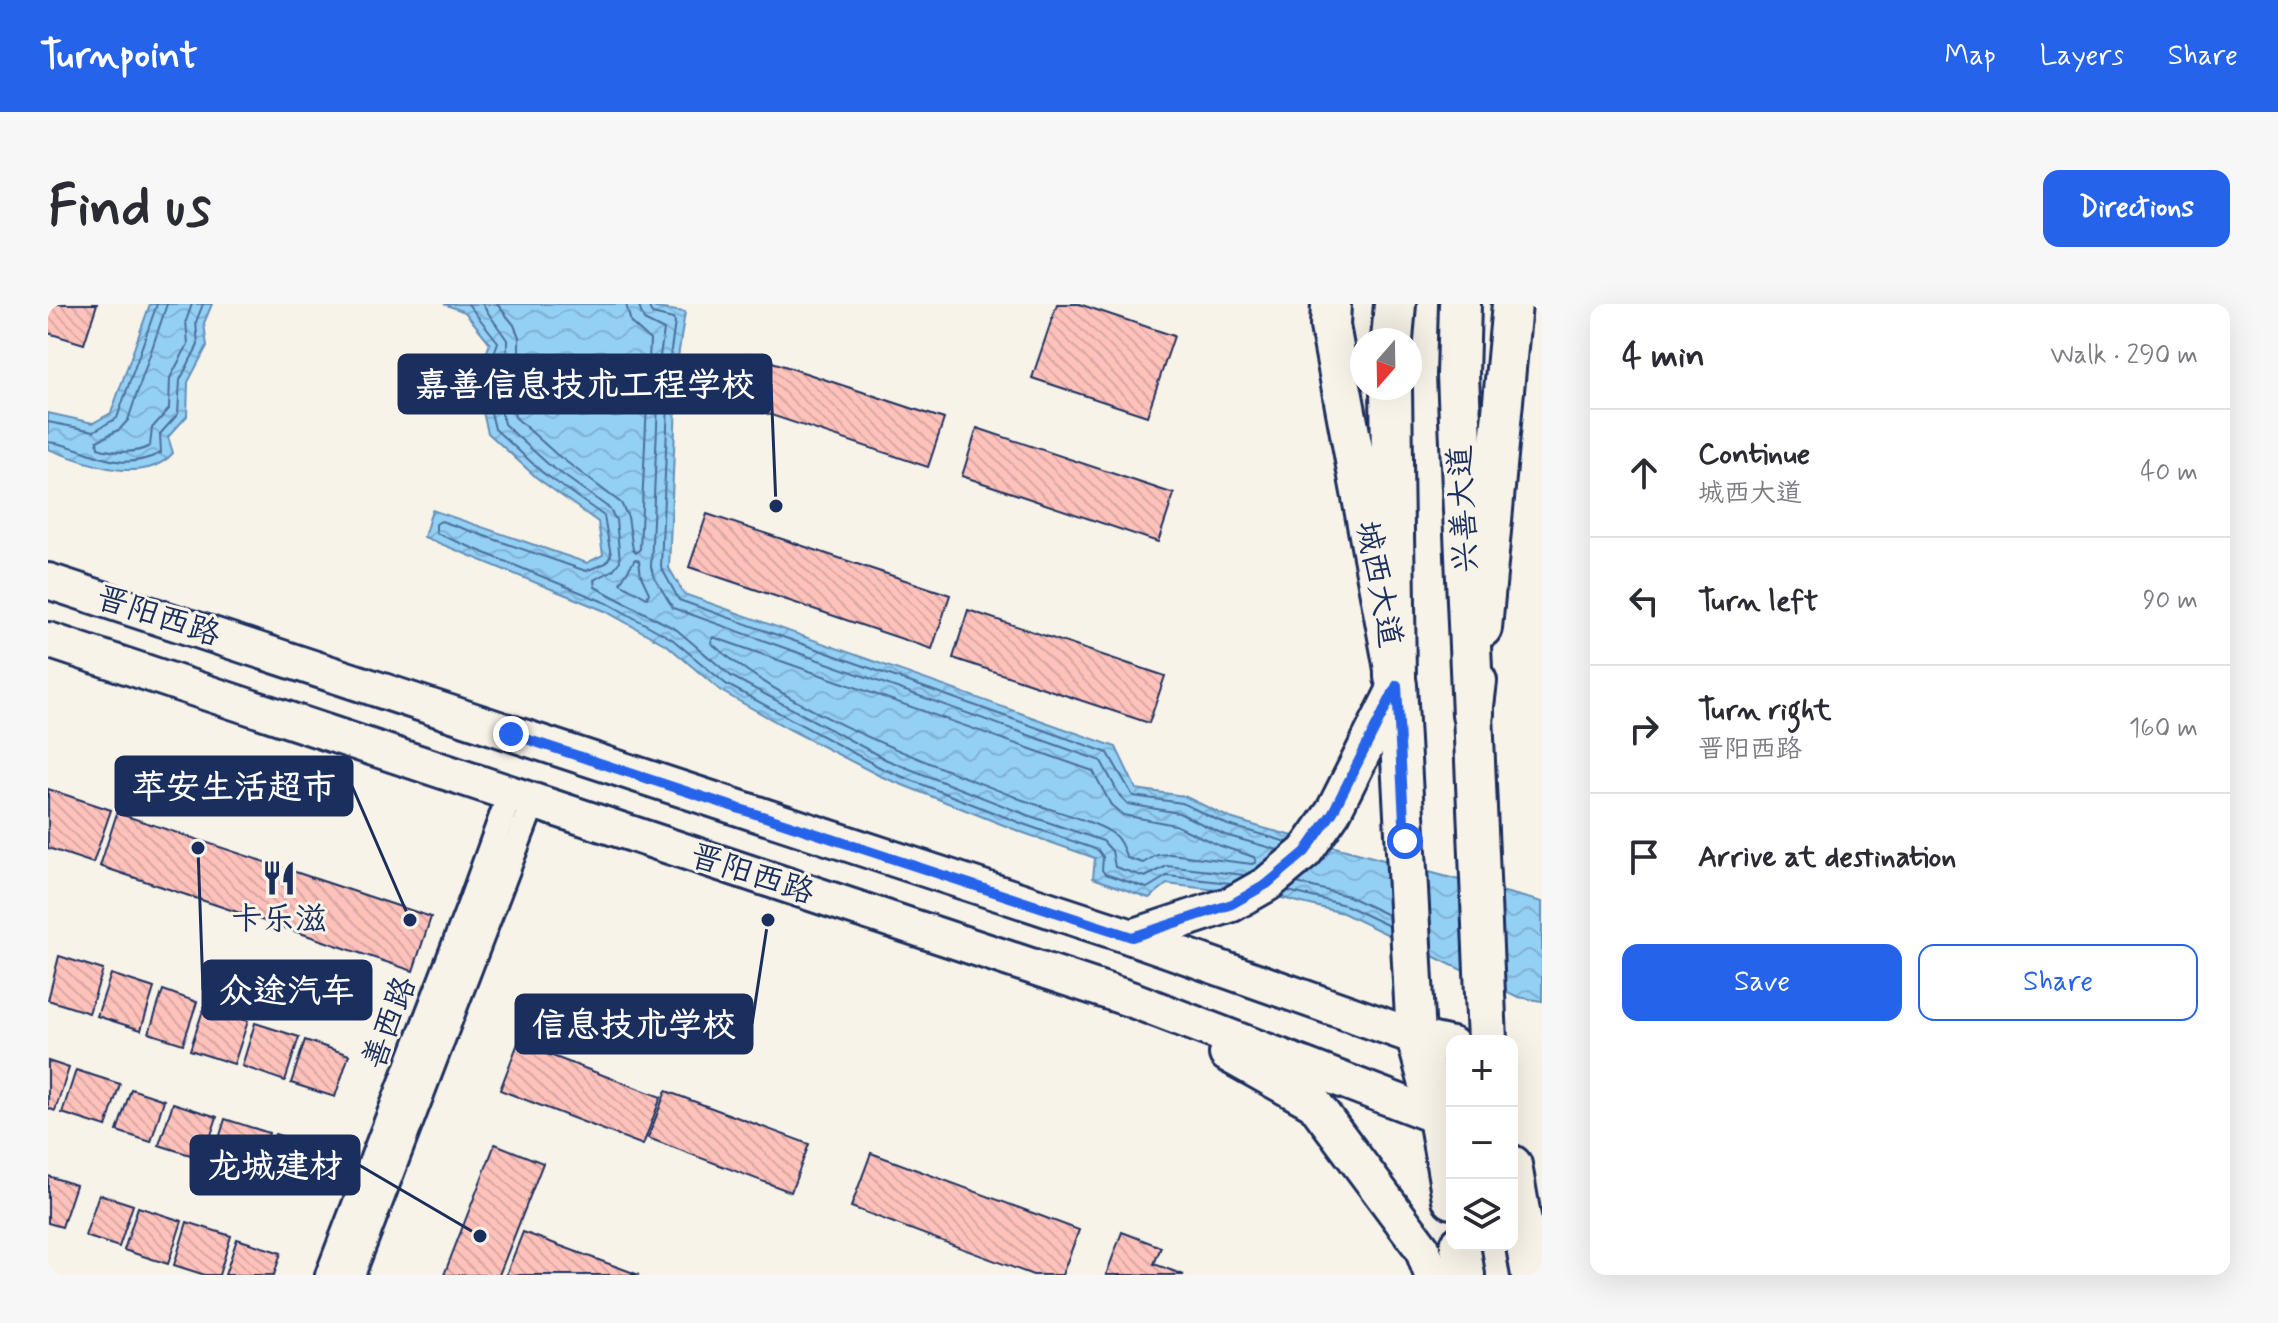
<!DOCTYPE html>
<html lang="en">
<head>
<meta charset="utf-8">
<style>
	:root { --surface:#fff; --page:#f7f7f7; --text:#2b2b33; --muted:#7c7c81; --line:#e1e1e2; --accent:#2563eb }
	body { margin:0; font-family:Mynerve,"LXGW WenKai TC",sans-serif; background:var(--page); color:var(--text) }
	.controls { position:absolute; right:24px; bottom:24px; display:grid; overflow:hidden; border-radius:16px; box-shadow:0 8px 32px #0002 }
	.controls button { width:72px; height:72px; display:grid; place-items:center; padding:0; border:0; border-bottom:2px solid var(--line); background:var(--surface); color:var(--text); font:40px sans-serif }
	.compass { position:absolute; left:1302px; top:24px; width:72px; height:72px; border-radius:50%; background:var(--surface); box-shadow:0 8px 32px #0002; rotate:200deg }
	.stop { position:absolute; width:24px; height:24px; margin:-18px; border:6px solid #2563eb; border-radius:50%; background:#fff }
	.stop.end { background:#2563eb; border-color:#fff; box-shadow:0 2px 8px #0008 }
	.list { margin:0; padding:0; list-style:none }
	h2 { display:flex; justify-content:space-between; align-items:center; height:104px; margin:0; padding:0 32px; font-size:34px }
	h2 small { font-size:26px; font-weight:400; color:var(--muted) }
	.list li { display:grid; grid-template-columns:52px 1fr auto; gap:24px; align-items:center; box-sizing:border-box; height:128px; padding:0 32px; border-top:2px solid var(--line) }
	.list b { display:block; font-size:30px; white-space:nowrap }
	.list p { margin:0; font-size:26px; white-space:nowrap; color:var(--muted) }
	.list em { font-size:26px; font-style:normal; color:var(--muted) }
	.actions { display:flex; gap:16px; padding:24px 32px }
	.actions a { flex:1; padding:18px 0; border:2px solid var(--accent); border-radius:16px; text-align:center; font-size:28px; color:var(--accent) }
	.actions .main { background:var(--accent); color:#fff }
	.icon { flex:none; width:44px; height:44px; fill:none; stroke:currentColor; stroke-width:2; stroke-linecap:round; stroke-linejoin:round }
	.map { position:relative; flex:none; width:1494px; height:971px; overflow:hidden; border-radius:16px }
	header { display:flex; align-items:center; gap:48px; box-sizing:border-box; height:112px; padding:0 40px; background:var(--accent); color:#fff }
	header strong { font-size:38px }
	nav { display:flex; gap:44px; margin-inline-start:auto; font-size:28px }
	.intro { display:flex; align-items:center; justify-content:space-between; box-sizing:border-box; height:192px; padding:0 48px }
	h1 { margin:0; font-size:56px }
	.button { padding:20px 36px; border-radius:16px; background:var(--accent); color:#fff; font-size:28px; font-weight:700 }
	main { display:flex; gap:48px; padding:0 48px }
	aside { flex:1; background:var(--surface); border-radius:16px; box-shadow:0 8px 32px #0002 }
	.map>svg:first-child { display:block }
</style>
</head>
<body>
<header>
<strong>Turnpoint</strong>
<nav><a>Map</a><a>Layers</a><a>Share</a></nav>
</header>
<div class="intro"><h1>Find us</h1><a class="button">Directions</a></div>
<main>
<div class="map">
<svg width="1494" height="971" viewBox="0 0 1494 971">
	<defs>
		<pattern id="water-waves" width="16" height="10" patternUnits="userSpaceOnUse" patternTransform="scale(2)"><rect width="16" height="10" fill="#94cff4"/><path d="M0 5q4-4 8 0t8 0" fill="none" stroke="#7fb2d4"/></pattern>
		<pattern id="building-back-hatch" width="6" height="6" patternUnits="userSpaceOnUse" patternTransform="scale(2)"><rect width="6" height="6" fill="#fec2bb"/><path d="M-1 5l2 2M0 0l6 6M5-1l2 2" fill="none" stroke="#d9a7a3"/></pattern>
	</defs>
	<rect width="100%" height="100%" fill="#f7f3e8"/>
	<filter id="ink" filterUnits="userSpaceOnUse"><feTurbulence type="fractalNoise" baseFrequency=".0125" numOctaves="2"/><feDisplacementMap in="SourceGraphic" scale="16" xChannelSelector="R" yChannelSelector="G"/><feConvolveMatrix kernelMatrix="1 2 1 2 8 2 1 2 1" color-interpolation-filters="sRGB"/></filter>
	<g filter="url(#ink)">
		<!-- water -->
		<g fill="url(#water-waves)" stroke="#648fb8" stroke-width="2">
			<path d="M102,0H164L156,19L159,42L140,78L139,112L120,133L125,149C95,183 35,158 0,145V109L45,119L63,109Z"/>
			<path d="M396,0H601L608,4L637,8L630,53L621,264L636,290L1068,443L1088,485L1136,492L1182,514L1215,524L1494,598V697L1470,693L1295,609L1234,594L1119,580L1101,594L1045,574L1047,554L973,528L832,472L741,425L673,387L620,342L557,307L376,233L384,206L539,259L555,251L550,218L489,174L440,129L428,79L442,39L417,8Z"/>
		</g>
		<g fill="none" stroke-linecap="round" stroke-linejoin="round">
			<!-- shore -->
			<g stroke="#4b6f9a" stroke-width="2">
				<path d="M119,0L80,116L72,125L49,137L50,144C65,149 87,150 102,142L104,124L121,105L122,74L140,40L138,17L144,0"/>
				<path d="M420,0L450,38L436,79L447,125L494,168L556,212L563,251L558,259L538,267L393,217L388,220V229L561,300L624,335L678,380L835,465L975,520L1050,546L1055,553L1054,566L1057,570L1099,584L1119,572L1182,579"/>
				<path d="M434,0L459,36V46L447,80L456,120L500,160L561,204L568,216L572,257L565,266L546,276L547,283L629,326L683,372L839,456L979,511L1055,537L1064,547L1067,563L1097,573L1119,562L1196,571"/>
				<path d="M449,0L466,21L471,33V46L459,80L467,113L508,150L573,199L580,213L585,246L588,249L592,245L602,36L583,19L578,0"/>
				<path d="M590,0L596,16L616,26L612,52L603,263L606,273L625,304L1053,457L1072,492L1080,500L1131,509L1177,531L1230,546"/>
				<path d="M600,0L604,10L625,15L627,18L622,53L613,263L631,296L1060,449L1085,492L1134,499L1180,521L1239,538"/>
				<path d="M0,118L46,127L69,114L109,0"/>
				<path d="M0,138C45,143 63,172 113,149L112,130L130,110L132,76L150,41L148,18L155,0"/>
				<path d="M587,255L591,257L593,272L601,289L599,294L572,279Z"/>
				<path d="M665,333L1045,467L1063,501L1075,511L1127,521L1170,541L1206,553L1208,558L1204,560L1122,550L1109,551L1095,559L1079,554C1075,545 1073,536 1064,529C1045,516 991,503 967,493C868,454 744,409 663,339Z"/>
				<path d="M1249,579L1300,592L1340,611"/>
				<path d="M1240,587L1297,601L1341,622"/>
			</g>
		</g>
		<!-- building -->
		<g fill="url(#building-back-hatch)" stroke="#1b2f5e" stroke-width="2">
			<path d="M0,0H49L36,40L0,29Z"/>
			<path d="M1009,0H1031L1126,32L1099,112L984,74Z"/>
			<path d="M700,50L896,115L880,163L684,98Z"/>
			<path d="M929,124L1126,190L1110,238L914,172Z"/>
			<path d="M659,210L902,291L884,345L641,263Z"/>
			<path d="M920,306L1117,372L1101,419L905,354Z"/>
			<path d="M0,485L63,506L45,559L0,544Z"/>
			<path d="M69,509L383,613L365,667L52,562Z"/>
			<path d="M11,652L55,666L41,709L0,696Z"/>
			<path d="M63,670L106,684L93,726L49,712Z"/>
			<path d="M115,686L149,698L135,740L101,729Z"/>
			<path d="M156,703L200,717L186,760L142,746Z"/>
			<path d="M207,719L251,733L237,777L194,762Z"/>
			<path d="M257,736L301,751L287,793L243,779Z"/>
			<path d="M470,739L613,793L595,841L452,786Z"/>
			<path d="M0,757L21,764L7,807L0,804Z"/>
			<path d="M28,766L72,780L58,823L14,809Z"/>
			<path d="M83,785L116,796L103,838L69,827Z"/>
			<path d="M618,787L761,840L743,888L600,834Z"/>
			<path d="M125,799L169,813L155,855L111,841Z"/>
			<path d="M177,815L221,829L208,872L164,858Z"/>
			<path d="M227,830L271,844L258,887L214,873Z"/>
			<path d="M447,840L495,859L451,971H396Z"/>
			<path d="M823,849L1031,926L1014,971H985L803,903Z"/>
			<path d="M0,872L28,881L14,923L0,919Z"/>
			<path d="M51,890L85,901L71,943L37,932Z"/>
			<path d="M90,903L134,917L120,960L76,946Z"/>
			<path d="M139,918L183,932L171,971H157L126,961Z"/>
			<path d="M475,928L591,971H458Z"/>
			<path d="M1074,928L1113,943L1106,960L1136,971H1058Z"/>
			<path d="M189,935L233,949L226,971H177Z"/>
		</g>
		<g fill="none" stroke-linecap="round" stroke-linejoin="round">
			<!-- minor casing -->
			<g stroke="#1b2f5e" stroke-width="30">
				<g id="minor">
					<path d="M280,971L422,601L462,490"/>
					<path d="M304,971L485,498"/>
				</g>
			</g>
			<!-- secondary casing -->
			<g stroke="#1b2f5e" stroke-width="40">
				<g id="secondary">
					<path d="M0,277L1084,633L1368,733L1404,741"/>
					<path d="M0,336L1085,696L1404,818"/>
					<path d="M1084,633L1184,600L1219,580L1257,548L1285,508L1349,381"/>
					<path d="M1179,750L1266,799L1374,944L1384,971"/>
				</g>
			</g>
			<!-- primary casing -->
			<g stroke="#1b2f5e" stroke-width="44">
				<g id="primary">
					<path d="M1283,0L1282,22L1349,381L1368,733L1390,813L1404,895"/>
					<path d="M1434,324L1464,0"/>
					<path d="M1429,377L1425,410L1439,737"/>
					<path d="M1464,861L1483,971"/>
					<path d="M1412,941L1417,971"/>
				</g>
			</g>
			<!-- trunk casing -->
			<g stroke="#1b2f5e" stroke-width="46">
				<g id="trunk">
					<path d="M1412,0L1410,71L1425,410"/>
					<path d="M1344,36L1347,0"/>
					<path d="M1343,84L1347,373"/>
				</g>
			</g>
			<!-- minor -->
			<use href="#minor" stroke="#f7f3e8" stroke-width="24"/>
			<!-- secondary -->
			<use href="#secondary" stroke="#f7f3e8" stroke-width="34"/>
			<!-- primary -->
			<use href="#primary" stroke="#f7f3e8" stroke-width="38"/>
			<!-- trunk -->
			<use href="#trunk" stroke="#f7f3e8" stroke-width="40"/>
		</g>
	</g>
	<g fill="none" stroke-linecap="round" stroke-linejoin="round" filter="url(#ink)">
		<!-- route -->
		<path stroke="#2563eb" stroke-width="10" d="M463,430L1084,633L1184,600L1219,580L1257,548L1285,508L1349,381L1357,537"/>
	</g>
	<!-- icons -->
	<defs>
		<g id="restaurant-bare" transform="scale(2.76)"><path d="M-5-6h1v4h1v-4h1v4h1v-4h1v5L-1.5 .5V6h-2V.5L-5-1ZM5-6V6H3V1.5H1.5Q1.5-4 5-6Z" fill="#1b2f5e" stroke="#f7f3e8" stroke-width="2.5" paint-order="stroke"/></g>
	</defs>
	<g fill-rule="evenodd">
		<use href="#restaurant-bare" x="231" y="574"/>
	</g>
	<g text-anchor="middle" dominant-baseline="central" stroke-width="6" stroke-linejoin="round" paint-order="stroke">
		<!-- street labels -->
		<g font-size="32" fill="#1b2f5e" stroke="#f7f3e8">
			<text transform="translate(1416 205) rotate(-93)">兴善大道</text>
			<text transform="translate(1330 280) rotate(79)">城西大道</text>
			<text transform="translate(110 313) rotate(18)">晋阳西路</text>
			<text transform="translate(704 571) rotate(18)">晋阳西路</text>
			<text transform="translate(342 719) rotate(-69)">善西路</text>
		</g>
		<!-- poi labels -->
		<g font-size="32" fill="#1b2f5e" stroke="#f7f3e8">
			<text x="231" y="616">卡乐滋</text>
		</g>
	</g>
	<!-- callouts -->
	<path fill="none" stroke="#1b2f5e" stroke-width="3" d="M728 202L723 80M362 616L304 482M150 544L155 686M720 616L704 720M432 932L311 861"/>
	<g fill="#1b2f5e" stroke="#f7f3e8" stroke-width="3">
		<circle cx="728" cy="202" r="8"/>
		<circle cx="362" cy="616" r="8"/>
		<circle cx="150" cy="544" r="8"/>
		<circle cx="720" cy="616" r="8"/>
		<circle cx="432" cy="932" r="8"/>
	</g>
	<g fill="#1b2f5e" stroke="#1b2f5e" stroke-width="3">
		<rect x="351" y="51" width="372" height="58" rx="8"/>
		<rect x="68" y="453" width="236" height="58" rx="8"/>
		<rect x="155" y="657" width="168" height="58" rx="8"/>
		<rect x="468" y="691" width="236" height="58" rx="8"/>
		<rect x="143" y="832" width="168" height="58" rx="8"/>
	</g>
	<g font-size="34" text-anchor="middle" font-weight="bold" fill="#fff">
		<text x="537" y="92">嘉善信息技术工程学校</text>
		<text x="186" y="494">苹安生活超市</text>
		<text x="239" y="698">众途汽车</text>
		<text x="586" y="732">信息技术学校</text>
		<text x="227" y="873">龙城建材</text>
	</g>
</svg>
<div class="controls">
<button>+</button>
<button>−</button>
<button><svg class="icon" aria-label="layers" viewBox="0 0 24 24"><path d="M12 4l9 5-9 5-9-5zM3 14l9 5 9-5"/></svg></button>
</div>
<svg class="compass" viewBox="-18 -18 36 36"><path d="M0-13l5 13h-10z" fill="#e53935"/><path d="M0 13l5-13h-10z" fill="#7c7c81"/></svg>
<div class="stop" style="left:1357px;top:537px"></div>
<div class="stop end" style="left:463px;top:430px"></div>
</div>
<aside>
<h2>4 min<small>Walk · 290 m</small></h2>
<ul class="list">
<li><svg class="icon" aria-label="ahead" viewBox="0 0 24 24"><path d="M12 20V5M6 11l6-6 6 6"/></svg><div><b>Continue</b><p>城西大道</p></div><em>40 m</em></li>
<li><svg class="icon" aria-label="left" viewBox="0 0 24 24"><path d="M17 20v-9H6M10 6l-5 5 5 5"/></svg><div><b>Turn left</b></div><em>90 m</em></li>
<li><svg class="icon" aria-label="right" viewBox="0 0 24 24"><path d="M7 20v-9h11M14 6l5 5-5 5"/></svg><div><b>Turn right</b><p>晋阳西路</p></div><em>160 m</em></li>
<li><svg class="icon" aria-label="arrive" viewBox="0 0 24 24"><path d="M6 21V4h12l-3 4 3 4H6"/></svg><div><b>Arrive at destination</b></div></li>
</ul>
<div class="actions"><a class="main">Save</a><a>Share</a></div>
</aside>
</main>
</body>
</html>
